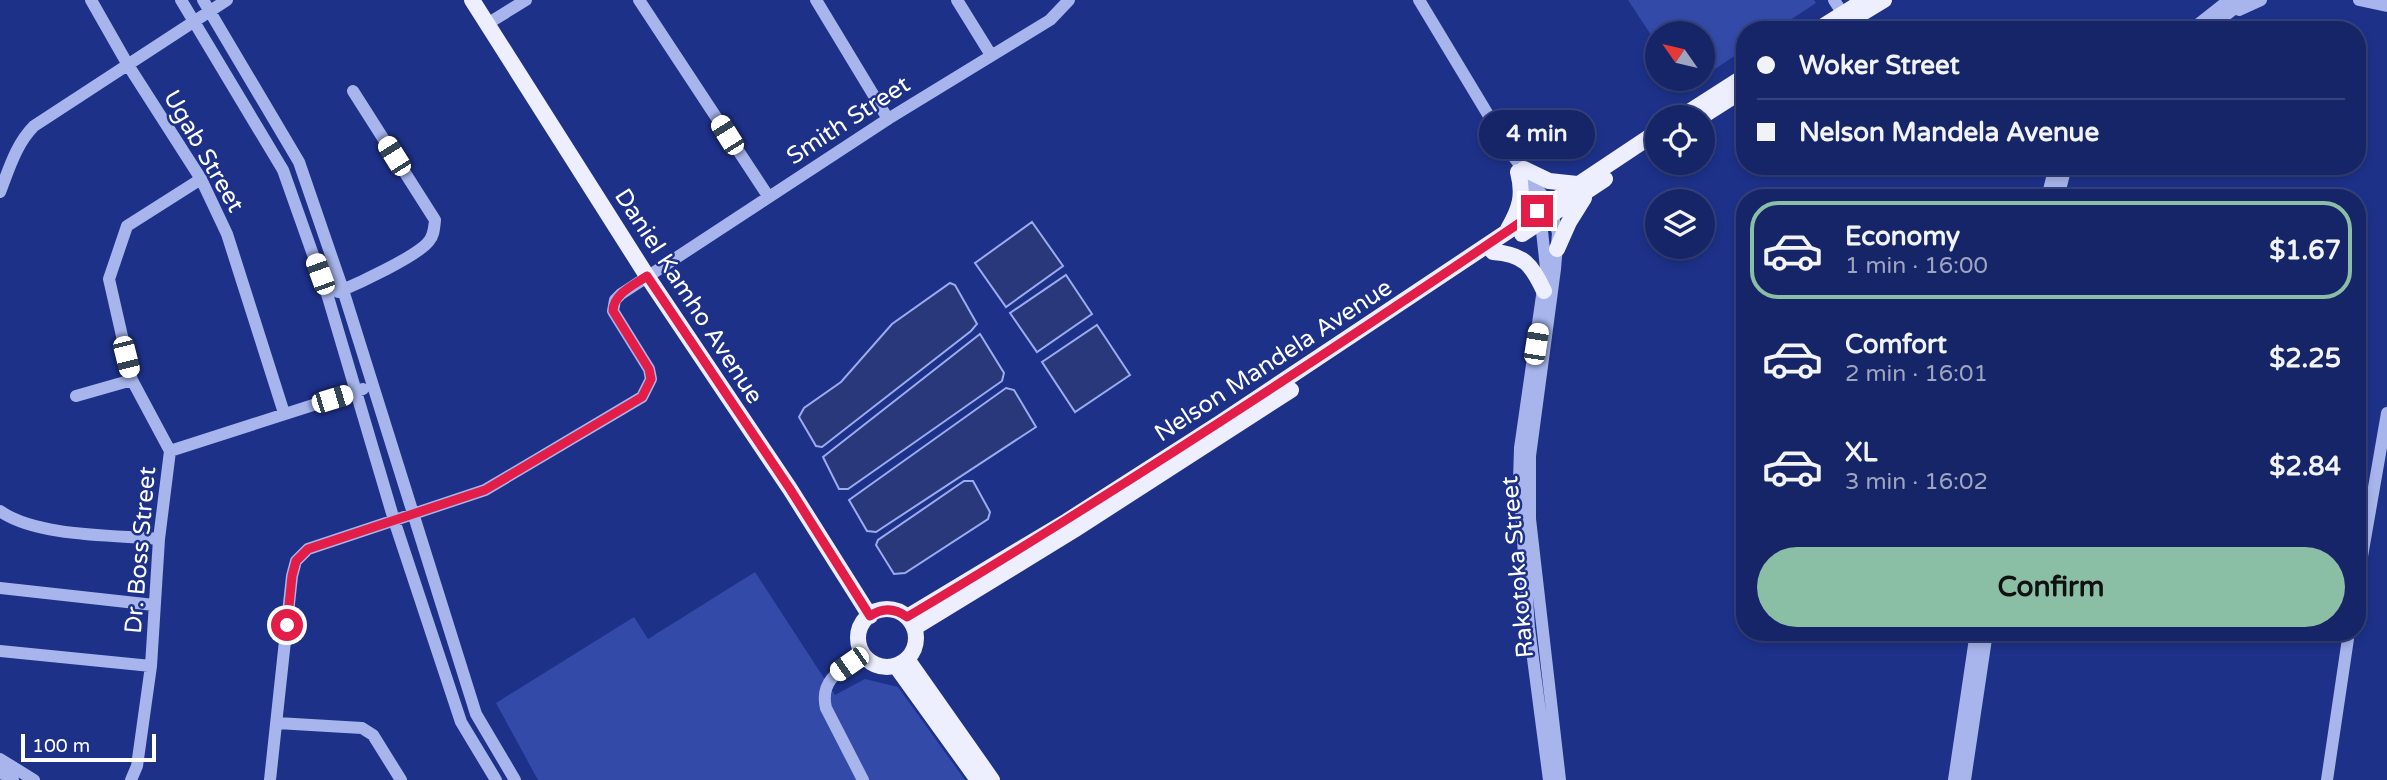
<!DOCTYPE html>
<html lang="en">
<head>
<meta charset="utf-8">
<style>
	body { margin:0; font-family:"Varela Round",sans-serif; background:#1f2d6d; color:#f1f3f6; height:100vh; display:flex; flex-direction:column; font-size:26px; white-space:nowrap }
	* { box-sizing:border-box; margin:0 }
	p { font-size:23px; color:#9ea5c0 }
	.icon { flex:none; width:38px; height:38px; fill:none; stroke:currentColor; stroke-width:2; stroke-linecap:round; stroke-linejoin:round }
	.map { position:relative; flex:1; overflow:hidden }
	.side { position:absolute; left:1736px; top:189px; width:630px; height:452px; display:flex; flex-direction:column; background:#162567; border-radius:28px; box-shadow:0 4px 10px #0003,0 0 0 2px #35427b }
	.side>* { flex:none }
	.banner { position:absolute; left:1736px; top:21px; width:630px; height:154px; border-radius:28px; box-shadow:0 4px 10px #0003,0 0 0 2px #35427b; display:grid; align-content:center; height:154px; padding:0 21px; background:#162567 }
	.needle { width:46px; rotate:304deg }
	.buttons { position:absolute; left:1645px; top:21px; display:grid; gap:14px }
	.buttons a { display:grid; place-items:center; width:70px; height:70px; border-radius:50%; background:#162567; box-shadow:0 4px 10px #0003,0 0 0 2px #35427b; font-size:35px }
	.scale { position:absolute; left:21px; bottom:18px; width:135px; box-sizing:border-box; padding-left:7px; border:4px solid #fff; border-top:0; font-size:19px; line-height:24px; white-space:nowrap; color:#fff; -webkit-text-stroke:5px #1d3189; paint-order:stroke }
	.end { position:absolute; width:32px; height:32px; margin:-16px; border:9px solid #e11d48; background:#fff; box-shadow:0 0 0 4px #fff }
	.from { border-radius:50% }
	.bubble { position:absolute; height:49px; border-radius:24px; background:#162567; box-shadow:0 4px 10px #0003,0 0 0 2px #35427b; font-size:23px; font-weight:700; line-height:49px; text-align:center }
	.car { position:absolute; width:21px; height:42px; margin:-21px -10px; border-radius:9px; box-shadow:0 0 5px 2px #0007; background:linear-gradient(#fff 24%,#345 0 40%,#fff 0 76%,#345 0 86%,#fff 0) }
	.banner b { display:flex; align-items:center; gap:24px; height:66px; font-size:26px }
	.banner b+b { border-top:2px solid #35427b }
	.banner i { width:18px; height:18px; background:#f1f3f6 }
	ul { padding:12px 0 0; list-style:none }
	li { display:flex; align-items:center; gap:21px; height:98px; margin:0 14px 10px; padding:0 7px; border:4px solid transparent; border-radius:28px }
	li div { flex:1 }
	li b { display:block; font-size:26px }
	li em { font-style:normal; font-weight:700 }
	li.selected { border-color:#8abfa5 }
	li>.icon { width:63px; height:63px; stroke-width:1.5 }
	.primary-button { display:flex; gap:14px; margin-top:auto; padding:14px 21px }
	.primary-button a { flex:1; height:80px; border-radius:42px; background:#8abfa5; color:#111; font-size:28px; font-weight:700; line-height:80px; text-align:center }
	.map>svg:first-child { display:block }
	.green { fill:#334aa9 }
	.water { fill:#29387b; stroke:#9bacee; stroke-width:2 }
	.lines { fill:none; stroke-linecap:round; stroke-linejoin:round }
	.minor { stroke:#a7b5ec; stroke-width:12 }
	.major { stroke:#edefff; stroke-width:16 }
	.route { stroke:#e11d48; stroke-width:9 }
	.labels { text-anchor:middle; stroke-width:5; stroke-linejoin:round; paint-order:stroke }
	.street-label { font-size:24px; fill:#fff; stroke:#1d3189 }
</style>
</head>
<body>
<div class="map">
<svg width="2387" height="780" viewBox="0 0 2387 780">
	<rect width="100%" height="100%" fill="#1d3189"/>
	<path class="green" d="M 1628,0 L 1814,0 L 1816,3 L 1775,30 L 1745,30 L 1745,49 L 1703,77 L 1703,33 L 1657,33 L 1657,44 Z
		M 755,572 L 835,695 L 865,679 L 898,687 L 965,780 L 538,780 L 496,703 L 634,617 L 648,639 Z"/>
	<path class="water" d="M 1032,222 L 1063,266 L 1006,307 L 975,263 Z
		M 1066,275 L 1092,314 L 1037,352 L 1010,313 Z
		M 950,283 L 955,285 L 977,324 L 971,331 L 822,447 L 816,446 L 799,417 L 804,408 L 841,382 L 892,324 Z
		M 1097,325 L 1130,375 L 1075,412 L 1042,362 Z
		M 980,334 L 1004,373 L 1002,381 L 848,489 L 839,489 L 823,457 Z
		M 1006,388 L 1014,390 L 1036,427 L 876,532 L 867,531 L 849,500 Z
		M 964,481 L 973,481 L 990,512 L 988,519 L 905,573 L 894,574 L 876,545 L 878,540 Z"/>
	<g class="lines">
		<path class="minor" d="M 91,0 L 128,65 L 201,179 L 227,234 L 284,413
			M 181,0 L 283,170 L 328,297 L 394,520 L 461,722 L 496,780
			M 203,0 L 299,162 L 343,290 L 476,714 L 515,780
			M 639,0 L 768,196
			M 816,0 L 888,119
			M 957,0 L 991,55
			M 1419,0 L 1513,156 L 1549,204 L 1558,233 L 1555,269 L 1530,456 L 1530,519 L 1560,780
			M 1834,0 L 1848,22
			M 2359,0 L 2387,6
			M 2239,10 L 2261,0
			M 487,24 L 526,0
			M 2191,30 L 2229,0
			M 2207,30 L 2245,0
			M 1522,180 L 1541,222 L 1546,268 L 1520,448 L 1519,481 L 1529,628 L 1549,780
			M 0,192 C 9,169 16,144 34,126 L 227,0
			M 2047,198 L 2055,166
			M 2058,198 L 2066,166
			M 338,292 C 357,284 418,256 429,241 C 434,235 434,229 435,220 L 353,91
			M 76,396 L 132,380
			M 170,451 L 132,380 L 109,279 L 127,226 L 201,179
			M 170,451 L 363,389
			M 0,511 C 37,537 114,535 159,539
			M 2357,585 L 2387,413
			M 0,588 L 154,605
			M 0,651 L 151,666
			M 277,723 L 362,728 L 373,735 L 401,780
			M 0,759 L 34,780
			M 0,772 L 13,780
			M 131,780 L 137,766 L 151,666 L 159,539 L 170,451
			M 270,780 L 292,576 L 296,561 L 308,549 L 485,490 L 642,397 L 651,379 L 649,369 L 613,311 L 615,300 L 621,294 L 888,119 L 1050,20 L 1069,0
			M 863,780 L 826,708 C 819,679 842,669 863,655
			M 1954,780 L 1976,632
			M 1965,780 L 1987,632
			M 2327,780 L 2349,632"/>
		<path class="major" d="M 472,0 L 647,276 L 790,489 L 870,616
			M 1856,17 L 1884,0
			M 1817,30 L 1865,0
			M 1681,117 L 1745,76
			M 1701,117 L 1745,89
			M 1524,169 L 1549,181 L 1577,184
			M 1508,229 C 1520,209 1524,195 1518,172
			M 1522,234 L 1605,179
			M 1557,249 L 1569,222 L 1584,198
			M 1493,252 C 1524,254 1532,265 1544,291
			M858 638a29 29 0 1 1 58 0a29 29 0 1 1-58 0Z
			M 907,617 L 1067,521 L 1220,423 L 1657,132
			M 914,628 L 1074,530 L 1291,390
			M 907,659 L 992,780
			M 896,666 L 978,780"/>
	</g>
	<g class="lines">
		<path class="route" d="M 287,625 L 292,576 L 296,561 L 308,549 L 485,490 L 642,397 L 651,379 L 649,369 L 613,311 C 613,294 634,285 647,276 L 790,489 L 870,616 C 883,607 895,608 907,617 C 1122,489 1330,352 1537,211"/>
	</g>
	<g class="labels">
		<g class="street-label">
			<text transform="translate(848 120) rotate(-33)" y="8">Smith Street</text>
			<text transform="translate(204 151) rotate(60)" y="8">Ugab Street</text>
			<text transform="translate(689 296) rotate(57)" y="8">Daniel Kamho Avenue</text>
			<text transform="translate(1273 360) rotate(-33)" y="8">Nelson Mandela Avenue</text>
			<text transform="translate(140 550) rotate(-85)" y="8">Dr. Boss Street</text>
			<text transform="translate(1517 567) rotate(-95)" y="8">Rakotoka Street</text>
		</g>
	</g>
</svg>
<div class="buttons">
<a><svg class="needle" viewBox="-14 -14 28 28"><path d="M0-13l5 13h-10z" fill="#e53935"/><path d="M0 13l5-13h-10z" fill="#9ea5c0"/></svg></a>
<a><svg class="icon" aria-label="locate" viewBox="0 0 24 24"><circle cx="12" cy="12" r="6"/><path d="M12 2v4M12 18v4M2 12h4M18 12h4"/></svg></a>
<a><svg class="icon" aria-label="layers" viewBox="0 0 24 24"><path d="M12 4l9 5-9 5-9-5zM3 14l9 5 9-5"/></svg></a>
</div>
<div class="scale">100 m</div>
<i class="end from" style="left:287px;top:625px"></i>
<i class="end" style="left:1537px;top:211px"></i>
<div class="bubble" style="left:1479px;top:110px;width:116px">4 min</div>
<i class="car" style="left:727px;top:135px;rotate:328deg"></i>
<i class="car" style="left:394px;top:156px;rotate:328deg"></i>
<i class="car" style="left:320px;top:274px;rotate:340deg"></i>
<i class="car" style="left:1536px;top:344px;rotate:9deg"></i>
<i class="car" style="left:126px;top:357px;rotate:166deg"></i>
<i class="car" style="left:332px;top:399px;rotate:73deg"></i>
<i class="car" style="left:849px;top:664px;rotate:235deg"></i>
<div class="banner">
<b><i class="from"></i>Woker Street</b>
<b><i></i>Nelson Mandela Avenue</b>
</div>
<section class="side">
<ul>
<li class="selected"><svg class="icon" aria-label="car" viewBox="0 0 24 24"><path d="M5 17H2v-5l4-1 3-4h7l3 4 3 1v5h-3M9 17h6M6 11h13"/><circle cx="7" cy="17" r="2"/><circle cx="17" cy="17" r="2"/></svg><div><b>Economy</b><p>1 min · 16:00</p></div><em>$1.67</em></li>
<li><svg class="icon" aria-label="car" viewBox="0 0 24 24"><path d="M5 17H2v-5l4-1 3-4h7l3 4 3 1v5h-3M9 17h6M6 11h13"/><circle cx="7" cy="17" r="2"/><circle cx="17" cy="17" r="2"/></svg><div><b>Comfort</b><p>2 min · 16:01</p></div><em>$2.25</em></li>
<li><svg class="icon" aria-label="car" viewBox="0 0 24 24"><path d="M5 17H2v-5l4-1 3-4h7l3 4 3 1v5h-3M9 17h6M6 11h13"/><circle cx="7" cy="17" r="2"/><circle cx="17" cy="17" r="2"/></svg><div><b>XL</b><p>3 min · 16:02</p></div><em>$2.84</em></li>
</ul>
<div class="primary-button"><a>Confirm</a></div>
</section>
</div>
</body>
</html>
